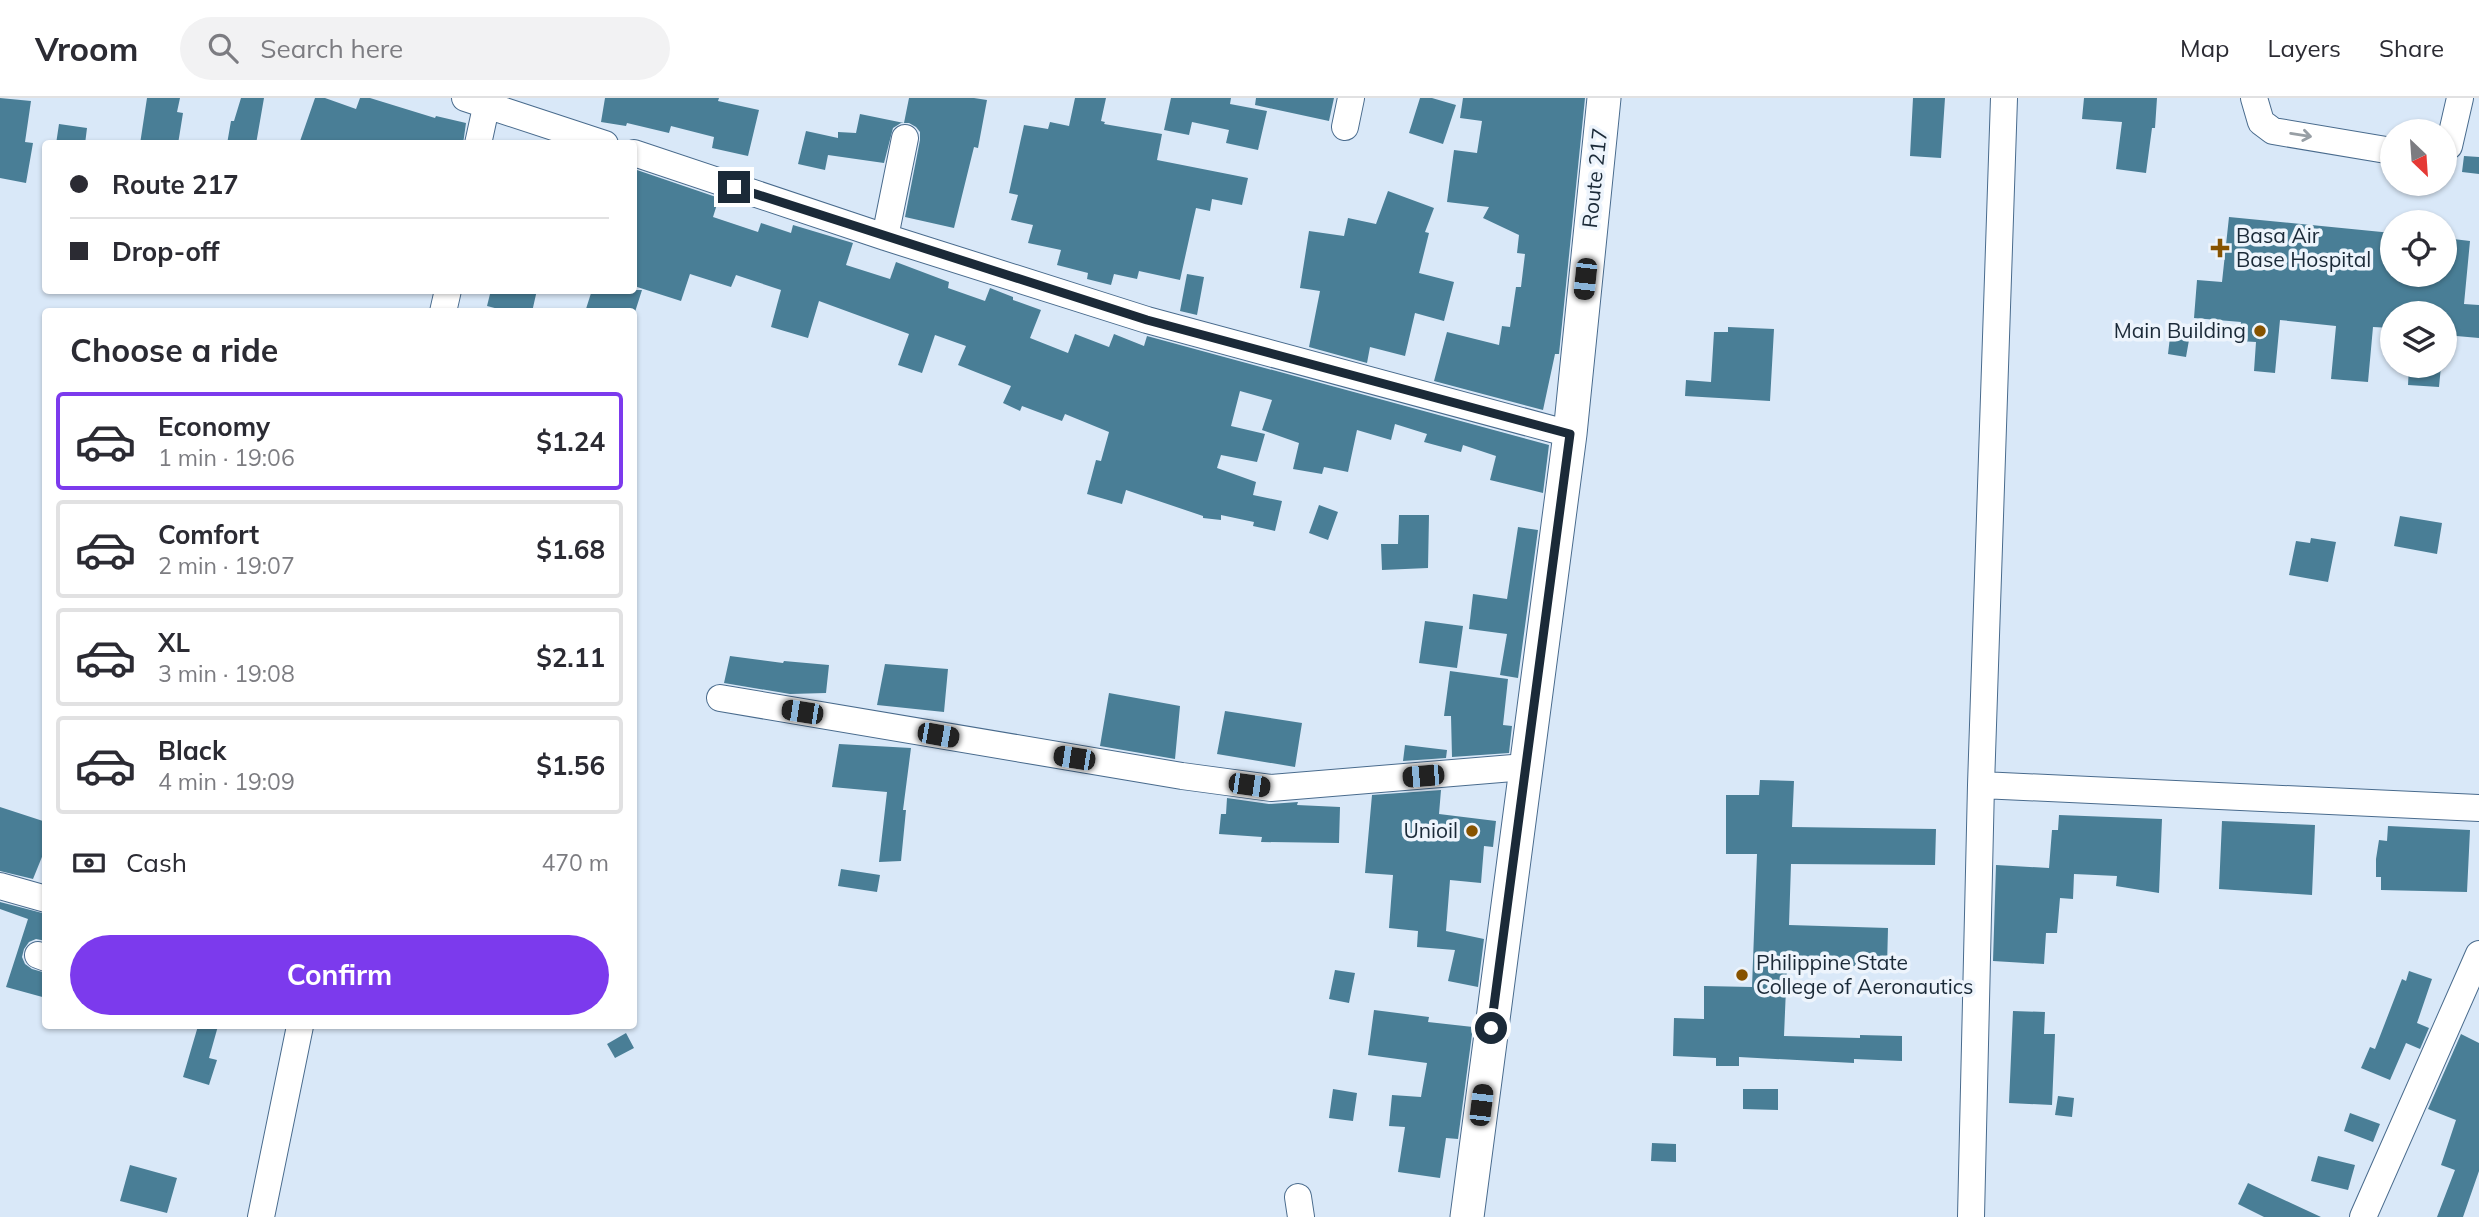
<!DOCTYPE html>
<html lang="en">
<head>
<meta charset="utf-8">
<style>
	body { margin:0; font-family:Mulish,sans-serif; background:#f2f2f3; color:#2b2b33; height:100vh; display:flex; flex-direction:column; font-size:26px; white-space:nowrap }
	* { box-sizing:border-box; margin:0 }
	p { font-size:23px; color:#7c7c81 }
	.icon { flex:none; width:38px; height:38px; fill:none; stroke:currentColor; stroke-width:2; stroke-linecap:round; stroke-linejoin:round }
	.map { position:relative; flex:1; overflow:hidden }
	.panel { position:absolute; left:42px; top:210px; width:595px; height:721px; display:flex; flex-direction:column; background:#fff; border-radius:7px; box-shadow:0 2px 5px #0004 }
	.panel>* { flex:none }
	.guide { position:absolute; left:42px; top:42px; width:595px; height:154px; border-radius:7px; box-shadow:0 2px 5px #0004; display:grid; align-content:center; height:154px; padding:0 28px; background:#fff }
	.needle { width:46px; rotate:155deg }
	.fabs { position:absolute; left:2380px; top:21px; display:grid; gap:14px }
	.fabs a { display:grid; place-items:center; width:77px; height:77px; border-radius:50%; background:#fff; box-shadow:0 2px 5px #0004; font-size:35px }
	.end { position:absolute; width:32px; height:32px; margin:-16px; border:9px solid #1b2a38; background:#fff; box-shadow:0 0 0 4px #fff }
	.from { border-radius:50% }
	.car { position:absolute; width:21px; height:42px; margin:-21px -10px; border-radius:9px; box-shadow:0 0 5px 2px #0007; background:linear-gradient(#222 24%,#8ab4d8 0 40%,#222 0 76%,#8ab4d8 0 86%,#222 0) }
	.guide b { display:flex; align-items:center; gap:24px; height:66px; font-size:26px }
	.guide b+b { border-top:2px solid #e1e1e2 }
	.guide i { width:18px; height:18px; background:#2b2b33 }
	ul { padding:0; list-style:none }
	li { display:flex; align-items:center; gap:21px; height:98px; margin:0 14px 10px; padding:0 14px; border:4px solid #e1e1e2; border-radius:7px }
	li div { flex:1 }
	li b { display:block; font-size:26px }
	li em { font-style:normal; font-weight:700 }
	li.current { border-color:#7c3aed }
	li>.icon { width:63px; height:63px; stroke-width:1.5 }
	h2 { padding:0 28px; font-size:32px; line-height:84px }
	.pay { display:flex; align-items:center; gap:18px; height:77px; padding:0 28px; font-size:26px }
	.pay p { margin-inline-start:auto }
	.button { display:flex; gap:14px; margin-top:auto; padding:14px 28px }
	.button a { flex:1; height:80px; border-radius:42px; background:#7c3aed; color:#fff; font-size:28px; font-weight:700; line-height:80px; text-align:center }
	header { display:flex; align-items:center; gap:42px; box-sizing:border-box; height:98px; padding:0 35px; background:#fff; border-bottom:2px solid #e1e1e2 }
	header strong { font-size:33px }
	nav { display:flex; gap:38px; margin-inline-start:auto; font-size:24px }
	.search { width:490px; height:63px; background:#f2f2f3; display:flex; align-items:center; gap:18px; box-sizing:border-box; padding:0 24px; border-radius:38px; color:#7c7c81; font-size:26px }
	.map>svg:first-child { display:block }
	.building { fill:#497e96 }
	.lines { fill:none; stroke-linecap:round; stroke-linejoin:round }
	.minor-casing { stroke:#496b8d; stroke-width:28 }
	.major-casing { stroke:#496b8d; stroke-width:35 }
	.minor { stroke:#fff; stroke-width:26 }
	.major { stroke:#fff; stroke-width:33 }
	.oneway { stroke:#989fa5 }
	.route { stroke:#1b2a38; stroke-width:9 }
	.poi-dot { fill:#875300; stroke:#edf4fc; stroke-width:2.5 }
	.labels { text-anchor:middle; stroke-width:7; stroke-linejoin:round; paint-order:stroke }
	.street-label { font-size:21px; fill:#1b2a38; stroke:#edf4fc }
	.poi-label { font-size:21px; fill:#1b2a38; stroke:#edf4fc; text-anchor:start }
</style>
</head>
<body>
<header>
<strong>Vroom</strong>
<div class="search"><svg class="icon" aria-label="search" viewBox="0 0 24 24"><circle cx="10" cy="10" r="6"/><path d="M15 15l6 6"/></svg>Search here</div>
<nav><a>Map</a><a>Layers</a><a>Share</a></nav>
</header>
<div class="map">
<svg width="2479" height="1119" viewBox="0 0 2479 1119">
	<rect width="100%" height="100%" fill="#d9e8f8"/>
	<path class="building" d="M 0,0 L 31,3 L 25,44 L 33,45 L 26,85 L 0,80 Z
		M 147,0 L 180,0 L 177,14 L 183,15 L 178,46 L 140,46 Z
		M 241,0 L 264,0 L 256,46 L 227,46 L 231,23 L 234,23 Z
		M 315,0 L 325,0 L 356,11 L 360,0 L 370,0 L 435,20 L 436,18 L 466,25 L 463,46 L 299,46 Z
		M 605,0 L 719,0 L 718,3 L 759,12 L 748,58 L 712,50 L 714,39 L 671,28 L 669,35 L 627,25 L 626,28 L 601,24 Z
		M 909,0 L 974,0 L 987,2 L 978,50 L 974,49 L 954,130 L 905,119 L 920,42 L 920,34 L 916,29 L 909,25 L 901,25 L 893,30 L 884,65 L 828,57 L 825,72 L 798,66 L 806,33 L 838,40 L 838,34 L 856,35 L 860,16 L 904,25 Z
		M 1075,0 L 1106,0 L 1101,23 L 1105,24 L 1104,26 L 1162,36 L 1157,62 L 1248,80 L 1242,107 L 1212,101 L 1210,113 L 1196,110 L 1180,182 L 1139,173 L 1137,181 L 1114,176 L 1111,187 L 1087,181 L 1088,175 L 1057,167 L 1061,152 L 1028,145 L 1033,127 L 1011,122 L 1018,97 L 1009,95 L 1024,27 L 1048,31 L 1050,24 L 1069,28 Z
		M 1171,0 L 1231,0 L 1230,6 L 1267,13 L 1258,52 L 1226,45 L 1229,32 L 1192,24 L 1189,37 L 1164,32 Z
		M 1256,0 L 1334,0 L 1329,23 L 1255,7 Z
		M 1420,0 L 1432,0 L 1456,7 L 1443,46 L 1409,35 Z
		M 1463,0 L 1585,0 L 1559,256 L 1555,256 L 1543,312 L 1434,283 L 1447,234 L 1499,247 L 1502,228 L 1510,229 L 1516,189 L 1521,189 L 1525,156 L 1517,155 L 1519,137 L 1483,120 L 1489,109 L 1447,104 L 1454,52 L 1477,55 L 1482,23 L 1460,20 Z
		M 1913,0 L 1945,0 L 1941,60 L 1910,58 Z
		M 2084,0 L 2157,0 L 2155,30 L 2152,30 L 2146,75 L 2116,71 L 2122,24 L 2082,21 Z
		M 59,26 L 87,30 L 85,46 L 56,46 Z
		M 2464,58 L 2479,59 L 2479,76 L 2462,74 Z
		M 634,71 L 719,100 L 713,119 L 758,134 L 761,125 L 791,135 L 793,127 L 853,145 L 846,167 L 890,181 L 896,164 L 949,184 L 948,190 L 985,203 L 990,190 L 1013,199 L 1013,202 L 1041,212 L 1030,240 L 1068,255 L 1075,236 L 1109,249 L 1114,236 L 1144,248 L 1147,238 L 1549,347 L 1543,395 L 1490,382 L 1496,358 L 1463,347 L 1461,354 L 1424,344 L 1427,336 L 1395,326 L 1391,342 L 1357,332 L 1348,374 L 1324,369 L 1322,376 L 1293,371 L 1299,345 L 1262,332 L 1272,302 L 1240,293 L 1231,328 L 1265,336 L 1257,364 L 1221,357 L 1217,370 L 1256,384 L 1253,397 L 1282,403 L 1275,433 L 1253,428 L 1254,424 L 1221,417 L 1221,422 L 1203,420 L 1203,418 L 1126,392 L 1122,406 L 1087,396 L 1096,362 L 1101,363 L 1109,334 L 1065,316 L 1062,323 L 1022,308 L 1020,313 L 1003,305 L 1011,288 L 958,267 L 966,248 L 935,237 L 922,275 L 898,267 L 909,236 L 819,203 L 808,240 L 771,229 L 781,192 L 736,177 L 731,189 L 690,176 L 681,203 L 634,188 Z
		M 1388,93 L 1434,110 L 1425,134 L 1429,135 L 1419,175 L 1454,184 L 1444,223 L 1415,215 L 1405,258 L 1370,249 L 1367,265 L 1309,249 L 1320,193 L 1300,190 L 1309,133 L 1344,138 L 1348,120 L 1376,126 Z
		M 2229,119 L 2392,135 L 2392,177 L 2445,177 L 2445,140 L 2470,143 L 2464,206 L 2479,207 L 2479,240 L 2445,237 L 2445,215 L 2392,215 L 2392,230 L 2373,229 L 2368,284 L 2331,281 L 2336,228 L 2280,222 L 2275,275 L 2254,273 L 2256,244 L 2239,243 L 2241,224 L 2194,220 L 2197,182 L 2222,184 Z
		M 1187,176 L 1204,179 L 1197,217 L 1180,213 Z
		M 491,192 L 537,192 L 532,214 L 510,214 L 487,208 Z
		M 592,192 L 642,192 L 635,214 L 585,214 Z
		M 1728,229 L 1774,231 L 1770,303 L 1685,298 L 1686,282 L 1711,284 L 1714,234 L 1728,234 Z
		M 2170,239 L 2189,242 L 2186,259 L 2168,256 Z
		M 2409,268 L 2441,268 L 2439,289 L 2408,287 Z
		M 1319,407 L 1338,414 L 1328,442 L 1309,435 Z
		M 1399,417 L 1429,417 L 1428,470 L 1382,472 L 1381,446 L 1398,446 Z
		M 2400,418 L 2442,425 L 2437,456 L 2394,448 Z
		M 1518,429 L 1538,432 L 1518,580 L 1500,577 L 1507,536 L 1469,531 L 1473,496 L 1507,501 Z
		M 2311,440 L 2336,444 L 2328,484 L 2289,477 L 2296,443 L 2310,445 Z
		M 1425,523 L 1463,528 L 1457,570 L 1419,565 Z
		M 730,558 L 783,565 L 784,563 L 829,567 L 826,595 L 790,596 L 724,585 Z
		M 885,566 L 948,571 L 944,614 L 877,607 Z
		M 1450,573 L 1508,581 L 1503,627 L 1512,628 L 1509,655 L 1452,659 L 1451,618 L 1444,618 Z
		M 1109,595 L 1180,608 L 1175,661 L 1100,648 Z
		M 1225,613 L 1302,625 L 1295,669 L 1217,656 Z
		M 839,646 L 911,650 L 903,712 L 906,712 L 901,763 L 879,764 L 887,694 L 832,689 Z
		M 1405,647 L 1447,652 L 1446,660 L 1403,663 Z
		M 1760,682 L 1794,683 L 1792,729 L 1936,731 L 1935,767 L 1791,766 L 1789,827 L 1888,830 L 1887,869 L 1787,866 L 1784,938 L 1860,940 L 1860,937 L 1902,938 L 1902,963 L 1854,961 L 1854,965 L 1739,959 L 1739,968 L 1716,968 L 1716,960 L 1673,958 L 1674,920 L 1704,921 L 1704,888 L 1752,889 L 1757,756 L 1726,756 L 1726,697 L 1759,697 Z
		M 1441,692 L 1439,716 L 1496,723 L 1493,749 L 1484,748 L 1481,785 L 1450,782 L 1446,833 L 1484,841 L 1478,889 L 1448,883 L 1455,852 L 1417,849 L 1418,833 L 1389,830 L 1393,777 L 1365,775 L 1372,697 Z
		M 1227,700 L 1269,706 L 1298,704 L 1297,707 L 1340,709 L 1339,745 L 1261,744 L 1262,739 L 1219,736 L 1221,716 L 1226,716 Z
		M 0,709 L 46,724 L 46,749 L 33,781 L 0,773 Z
		M 2059,717 L 2162,721 L 2159,795 L 2116,788 L 2117,778 L 2074,776 L 2073,801 L 2060,800 L 2057,835 L 2046,835 L 2044,866 L 1993,863 L 1996,767 L 2049,770 L 2052,732 L 2058,732 Z
		M 2222,723 L 2315,727 L 2312,797 L 2219,791 Z
		M 2388,728 L 2470,732 L 2467,794 L 2381,792 L 2381,779 L 2376,779 L 2376,761 L 2379,742 L 2387,743 Z
		M 841,771 L 880,777 L 877,794 L 838,788 Z
		M 0,804 L 46,816 L 46,843 L 36,841 L 29,844 L 24,851 L 22,859 L 25,866 L 32,871 L 46,875 L 46,900 L 6,889 L 28,821 L 0,811 Z
		M 1335,872 L 1355,875 L 1349,905 L 1329,901 Z
		M 2409,873 L 2432,881 L 2417,925 L 2429,930 L 2420,951 L 2406,945 L 2390,982 L 2361,970 L 2370,949 L 2375,951 L 2402,881 L 2406,883 Z
		M 1374,912 L 1429,919 L 1428,924 L 1473,929 L 1458,1041 L 1446,1040 L 1440,1080 L 1398,1074 L 1405,1029 L 1389,1028 L 1392,997 L 1421,999 L 1427,965 L 1368,957 Z
		M 2013,913 L 2045,914 L 2044,936 L 2055,936 L 2052,1007 L 2009,1005 Z
		M 198,928 L 218,928 L 209,960 L 217,962 L 209,987 L 183,979 Z
		M 626,935 L 634,950 L 615,960 L 607,946 Z
		M 2461,936 L 2479,945 L 2479,1073 L 2463,1119 L 2437,1119 L 2455,1072 L 2441,1067 L 2456,1022 L 2428,1011 Z
		M 1333,991 L 1357,995 L 1353,1023 L 1329,1020 Z
		M 1743,991 L 1778,991 L 1778,1012 L 1743,1011 Z
		M 2058,998 L 2074,1000 L 2072,1019 L 2055,1017 Z
		M 2350,1015 L 2380,1026 L 2373,1044 L 2344,1033 Z
		M 1652,1045 L 1676,1046 L 1676,1064 L 1651,1063 Z
		M 2318,1058 L 2355,1067 L 2348,1092 L 2311,1083 Z
		M 130,1067 L 177,1080 L 167,1115 L 120,1103 Z
		M 2248,1085 L 2267,1094 L 2321,1119 L 2264,1119 L 2238,1106 Z"/>
	<g class="lines">
		<g class="minor-casing">
			<path id="minor" d="M 465,0 L 605,46
				M 2254,0 L 2261,24 L 2273,33 L 2392,53
				M 1345,29 L 1351,0
				M 478,46 L 488,0
				M 2445,51 L 2449,48 L 2460,0
				M 634,55 L 885,139 L 1147,222 L 1570,336
				M 885,139 L 905,40
				M 443,214 L 448,192
				M 720,600 L 1182,678 L 1271,690 L 1525,669
				M 1981,687 L 2479,710
				M 0,788 L 46,801
				M 38,857 L 46,860
				M 1298,1099 L 1301,1119
				M 261,1119 L 300,928
				M 1971,1119 L 1981,687 L 2004,0
				M 2363,1119 L 2479,856"/>
		</g>
		<g class="major-casing">
			<path id="major" d="M 1467,1119 L 1570,336 L 1604,0"/>
		</g>
		<use href="#minor" class="minor"/>
		<use href="#major" class="major"/>
	</g>
	<defs><path id="oneway-shaft" d="M-6 0H5M1.5-3L5.5 0L1.5 3" fill="none" stroke-width="1.6" stroke-linecap="round" stroke-linejoin="round" transform="scale(1.75)"/></defs>
	<use class="oneway" href="#oneway-shaft" transform="translate(2301 37) rotate(9)"/>
	<g class="lines">
		<path class="route" d="M 734,89 L 1147,222 L 1570,336 L 1491,930"/>
	</g>
	<g class="poi-dot">
		<path d="M2216.5 139.5h7v7h7v7h-7v7h-7v-7h-7v-7h7z"/>
		<circle cx="2260" cy="233" r="7"/>
		<circle cx="1472" cy="733" r="7"/>
		<circle cx="1742" cy="877" r="7"/>
	</g>
	<g class="labels">
		<g class="street-label">
			<text transform="translate(1595 80) rotate(-84)" y="7">Route 217</text>
		</g>
		<g class="poi-label">
			<text x="2236" y="145">Basa Air<tspan x="2236" dy="24">Base Hospital</tspan></text>
			<text x="2246" y="240" text-anchor="end">Main Building</text>
			<text x="1458" y="740" text-anchor="end">Unioil</text>
			<text x="1756" y="872">Philippine State<tspan x="1756" dy="24">College of Aeronautics</tspan></text>
		</g>
	</g>
</svg>
<div class="fabs">
<a><svg class="needle" viewBox="-14 -14 28 28"><path d="M0-13l5 13h-10z" fill="#e53935"/><path d="M0 13l5-13h-10z" fill="#7c7c81"/></svg></a>
<a><svg class="icon" aria-label="locate" viewBox="0 0 24 24"><circle cx="12" cy="12" r="6"/><path d="M12 2v4M12 18v4M2 12h4M18 12h4"/></svg></a>
<a><svg class="icon" aria-label="layers" viewBox="0 0 24 24"><path d="M12 4l9 5-9 5-9-5zM3 14l9 5 9-5"/></svg></a>
</div>
<i class="end from" style="left:1491px;top:930px"></i>
<i class="end" style="left:734px;top:89px"></i>
<i class="car" style="left:1585px;top:181px;rotate:186deg"></i>
<i class="car" style="left:802px;top:614px;rotate:279deg"></i>
<i class="car" style="left:938px;top:637px;rotate:100deg"></i>
<i class="car" style="left:1074px;top:660px;rotate:279deg"></i>
<i class="car" style="left:1423px;top:678px;rotate:265deg"></i>
<i class="car" style="left:1249px;top:687px;rotate:98deg"></i>
<i class="car" style="left:1481px;top:1007px;rotate:7deg"></i>
<div class="guide">
<b><i class="from"></i>Route 217</b>
<b><i></i>Drop-off</b>
</div>
<section class="panel">
<h2>Choose a ride</h2>
<ul>
<li class="current"><svg class="icon" aria-label="car" viewBox="0 0 24 24"><path d="M5 17H2v-5l4-1 3-4h7l3 4 3 1v5h-3M9 17h6M6 11h13"/><circle cx="7" cy="17" r="2"/><circle cx="17" cy="17" r="2"/></svg><div><b>Economy</b><p>1 min · 19:06</p></div><em>$1.24</em></li>
<li><svg class="icon" aria-label="car" viewBox="0 0 24 24"><path d="M5 17H2v-5l4-1 3-4h7l3 4 3 1v5h-3M9 17h6M6 11h13"/><circle cx="7" cy="17" r="2"/><circle cx="17" cy="17" r="2"/></svg><div><b>Comfort</b><p>2 min · 19:07</p></div><em>$1.68</em></li>
<li><svg class="icon" aria-label="car" viewBox="0 0 24 24"><path d="M5 17H2v-5l4-1 3-4h7l3 4 3 1v5h-3M9 17h6M6 11h13"/><circle cx="7" cy="17" r="2"/><circle cx="17" cy="17" r="2"/></svg><div><b>XL</b><p>3 min · 19:08</p></div><em>$2.11</em></li>
<li><svg class="icon" aria-label="car" viewBox="0 0 24 24"><path d="M5 17H2v-5l4-1 3-4h7l3 4 3 1v5h-3M9 17h6M6 11h13"/><circle cx="7" cy="17" r="2"/><circle cx="17" cy="17" r="2"/></svg><div><b>Black</b><p>4 min · 19:09</p></div><em>$1.56</em></li>
</ul>
<div class="pay"><svg class="icon" aria-label="cash" viewBox="0 0 24 24"><path d="M3 7h18v10H3z"/><circle cx="12" cy="12" r="2"/></svg>Cash<p>470 m</p></div>
<div class="button"><a>Confirm</a></div>
</section>
</div>
</body>
</html>
